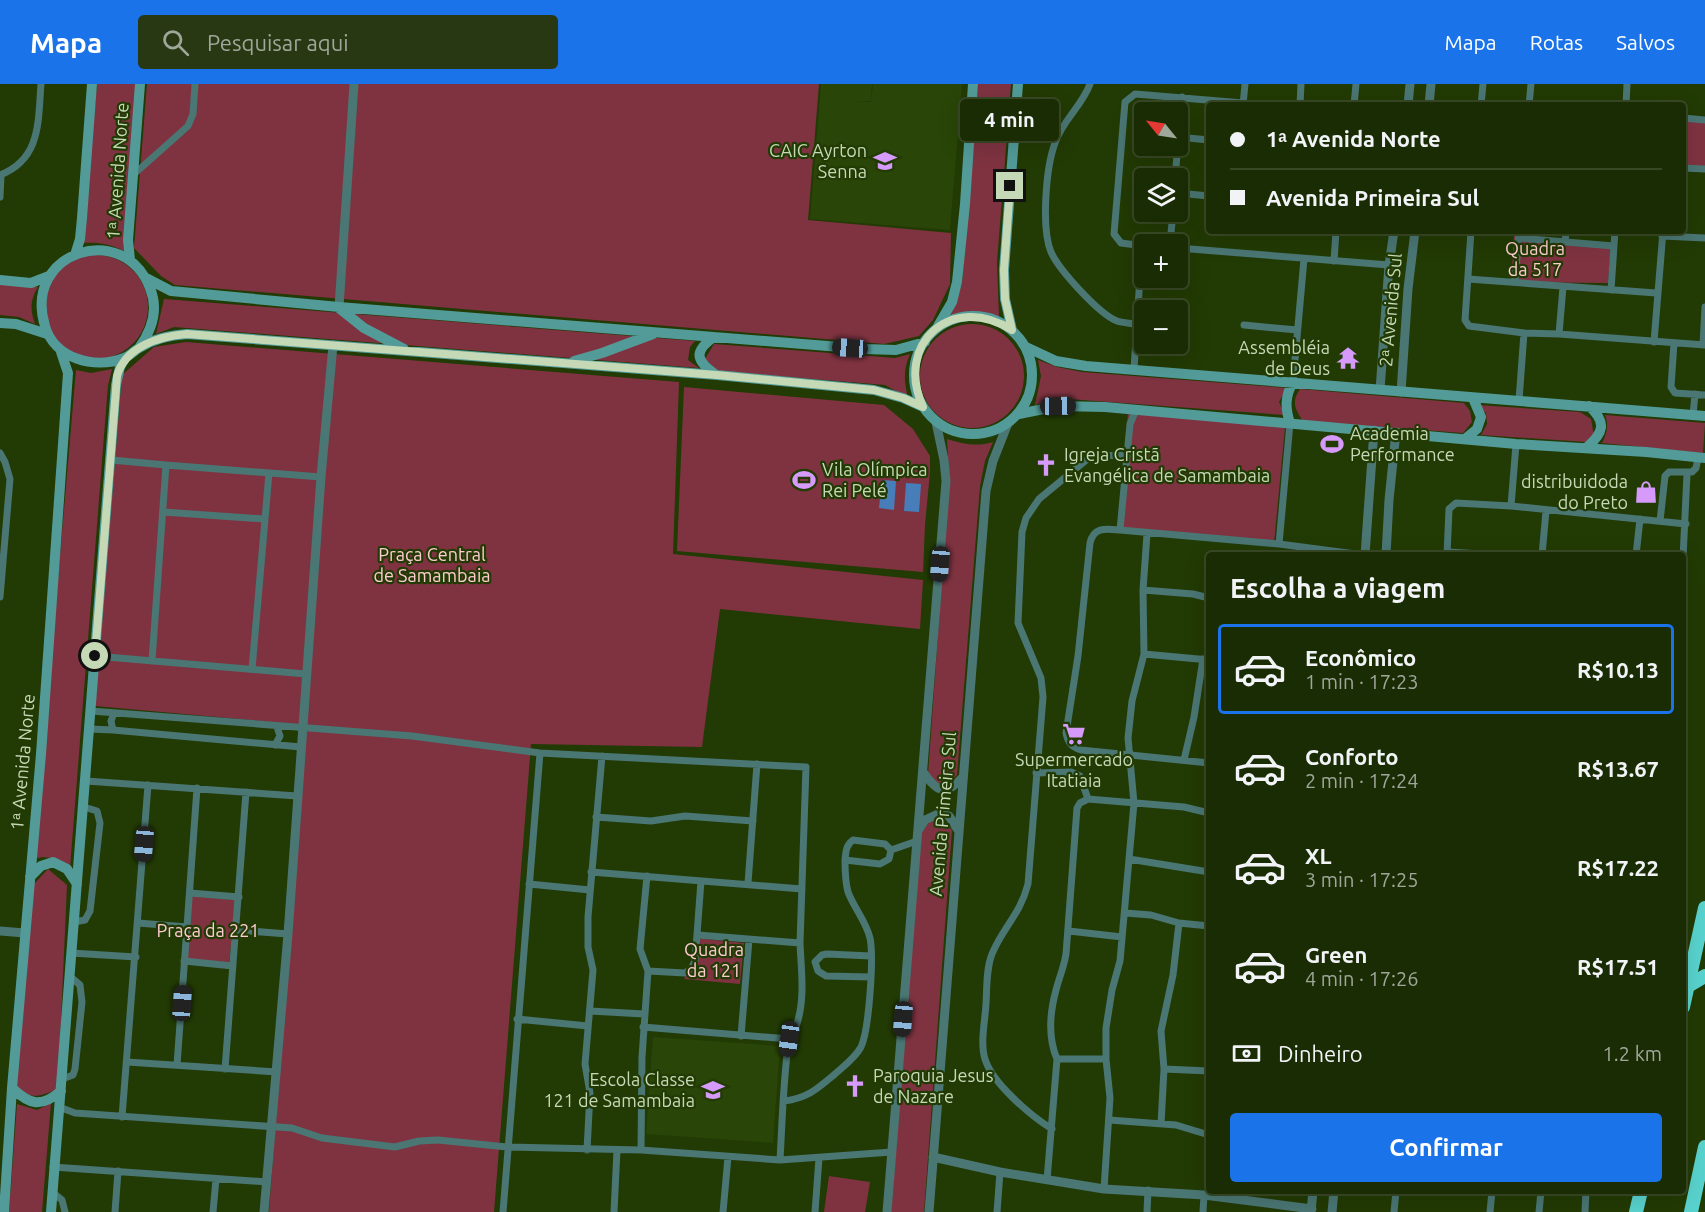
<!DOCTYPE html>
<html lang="pt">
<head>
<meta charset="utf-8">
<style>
	body { margin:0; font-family:Ubuntu,sans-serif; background:#273812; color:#f1f3f6; height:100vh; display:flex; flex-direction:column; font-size:22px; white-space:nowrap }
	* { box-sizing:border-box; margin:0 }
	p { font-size:20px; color:#9fa79a }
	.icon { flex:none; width:33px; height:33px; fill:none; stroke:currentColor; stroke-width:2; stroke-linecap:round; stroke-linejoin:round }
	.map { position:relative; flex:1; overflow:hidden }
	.side { position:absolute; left:1206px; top:468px; width:480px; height:642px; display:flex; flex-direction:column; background:#1a2c03; border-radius:6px; box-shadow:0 6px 24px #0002,0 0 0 2px #384825 }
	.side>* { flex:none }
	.banner { position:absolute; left:1206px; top:18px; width:480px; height:132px; border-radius:6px; box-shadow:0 6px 24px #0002,0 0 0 2px #384825; display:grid; align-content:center; height:132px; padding:0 24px; background:#1a2c03 }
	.needle { width:39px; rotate:300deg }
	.controls { position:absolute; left:1134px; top:18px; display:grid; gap:12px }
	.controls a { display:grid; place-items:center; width:54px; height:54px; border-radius:6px; background:#1a2c03; box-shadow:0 6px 24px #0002,0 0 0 2px #384825; font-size:30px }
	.end { position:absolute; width:27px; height:27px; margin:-14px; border:8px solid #c5d9b6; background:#111; box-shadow:0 0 0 3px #111 }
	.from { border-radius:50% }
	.bubble { position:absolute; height:42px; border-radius:6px; background:#1a2c03; box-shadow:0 6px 24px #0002,0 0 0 2px #384825; font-size:20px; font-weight:700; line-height:42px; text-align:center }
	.car { position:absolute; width:18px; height:36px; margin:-18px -9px; border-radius:8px; box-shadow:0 0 4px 2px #0007; background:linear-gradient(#222 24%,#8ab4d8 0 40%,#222 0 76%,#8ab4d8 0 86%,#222 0) }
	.banner b { display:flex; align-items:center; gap:21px; height:57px; font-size:22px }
	.banner b+b { border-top:2px solid #384825 }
	.banner i { width:15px; height:15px; background:#f1f3f6 }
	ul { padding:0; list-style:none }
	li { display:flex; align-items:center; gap:18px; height:90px; margin:0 12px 9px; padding:0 12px; border:3px solid transparent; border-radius:6px }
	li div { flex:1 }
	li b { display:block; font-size:22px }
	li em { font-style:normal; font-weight:700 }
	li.current { border-color:#1a73e8 }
	li>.icon { width:54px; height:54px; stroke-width:1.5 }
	h2 { padding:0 24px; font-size:27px; line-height:72px }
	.pay { display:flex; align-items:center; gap:15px; height:66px; padding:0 24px; font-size:22px }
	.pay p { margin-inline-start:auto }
	.action { display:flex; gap:12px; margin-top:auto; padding:12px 24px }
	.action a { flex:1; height:69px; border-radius:6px; background:#1a73e8; color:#fff; font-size:24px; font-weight:700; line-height:69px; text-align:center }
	header { display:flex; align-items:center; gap:36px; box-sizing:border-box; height:84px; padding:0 30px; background:#1a73e8; color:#fff }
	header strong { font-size:28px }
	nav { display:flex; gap:33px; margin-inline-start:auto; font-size:21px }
	.search { width:420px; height:54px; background:#273812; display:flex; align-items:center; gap:15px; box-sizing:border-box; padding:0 21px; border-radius:6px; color:#9fa79a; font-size:22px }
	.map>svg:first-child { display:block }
	.built { fill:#294507 }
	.green { fill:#7f3341 }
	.water { fill:#477eb9 }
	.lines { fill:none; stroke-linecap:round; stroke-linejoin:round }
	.minor { stroke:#4a7673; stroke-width:7 }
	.tertiary { stroke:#4a7673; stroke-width:9 }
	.secondary { stroke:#529b98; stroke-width:10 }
	.motorway { stroke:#59d3ce; stroke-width:14 }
	.route { stroke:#c5d9b6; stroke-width:8 }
	.labels { text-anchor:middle; stroke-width:4.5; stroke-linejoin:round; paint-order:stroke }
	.poi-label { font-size:18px; fill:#c5d9b6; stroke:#223a04; text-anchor:end }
	.street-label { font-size:18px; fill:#c5d9b6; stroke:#223a04 }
	.park-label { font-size:18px; fill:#fdccd1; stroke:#223a04 }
</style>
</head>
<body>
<header>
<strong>Mapa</strong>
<div class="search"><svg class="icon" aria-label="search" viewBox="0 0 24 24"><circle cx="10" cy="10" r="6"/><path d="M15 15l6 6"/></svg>Pesquisar aqui</div>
<nav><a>Mapa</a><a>Rotas</a><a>Salvos</a></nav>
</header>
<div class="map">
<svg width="1705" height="1128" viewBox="0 0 1705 1128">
	<rect width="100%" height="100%" fill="#223a04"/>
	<path class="built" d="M 821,0 L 872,0 L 871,17 L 856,17 L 871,18 L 873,0 L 962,0 L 950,146 L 810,135 Z
		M 653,953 L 780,962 L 773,1059 L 646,1050 Z"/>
	<path class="green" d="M 97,0 L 136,0 L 124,167 C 110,160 99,158 83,159 Z
		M 147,0 L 819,0 L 808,136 L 951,149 L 950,200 L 933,236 L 919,252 L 884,260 L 175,201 L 161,192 L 134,164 Z
		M 978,0 L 1011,0 L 997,178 L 999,233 L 973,227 L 950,232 L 962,200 Z
		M 1683,33 L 1705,34 L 1705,84 L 1683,83 Z
		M 1514,150 L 1611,161 L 1608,199 L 1511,198 Z
		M44 223a52 52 0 1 1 104 0a52 52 0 1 1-104 0Z
		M 0,200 L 38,203 C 30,216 30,226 35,240 L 19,233 L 0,231 Z
		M 164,215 L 695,257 L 690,263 L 688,276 L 699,284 L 174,243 L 156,250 Z
		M920 292a52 52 0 1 1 104 0a52 52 0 1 1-104 0Z
		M 186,258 L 679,298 L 673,470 L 923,496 L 920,545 L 720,525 L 702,663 L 531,660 L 494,1128 L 269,1128 L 305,641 L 95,622 L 122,291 L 154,263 Z
		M 714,260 L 895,274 L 910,270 C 903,286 904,297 908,314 L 885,301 L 718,287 L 705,275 Z
		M 1038,276 L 1057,283 L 1082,288 L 1287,304 L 1279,318 L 1285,331 L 1055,314 L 1035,321 L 1041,292 Z
		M 112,285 L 108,301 L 70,784 C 58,776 49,770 34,775 L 76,286 L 91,289 Z
		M 684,303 L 884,321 L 913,345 L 930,372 L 930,388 L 925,441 L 923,488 L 677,467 Z
		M 1300,305 L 1464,319 L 1470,327 L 1472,338 L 1463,349 L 1303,337 C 1295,325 1291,318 1300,305 Z
		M 1478,321 L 1580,328 L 1591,335 L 1594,352 L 1586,358 L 1481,351 L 1487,340 L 1486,329 Z
		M 1128,329 L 1285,343 L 1274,460 L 1117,446 Z
		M 1605,331 L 1705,339 L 1703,369 L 1602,359 C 1607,349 1609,341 1605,331 Z
		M 947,355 C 963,360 977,363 993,358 L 985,377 L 980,402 L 957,691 L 946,703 L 933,702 L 928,691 L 949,395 Z
		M 931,736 L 943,736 L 952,746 L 924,1128 L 891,1128 L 921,749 Z
		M 48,785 L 67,801 L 58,1005 C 36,1014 35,1014 13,1005 L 33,801 Z
		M 188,812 L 235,816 L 229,882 L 182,878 Z
		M 695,854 L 744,859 L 740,900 L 684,895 L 693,882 Z
		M 51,1019 L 42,1128 L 9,1128 L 17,1020 L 37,1026 Z
		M 829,1092 L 870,1098 L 865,1128 L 824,1128 Z"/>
	<path class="water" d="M 882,396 L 896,397 L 894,426 L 879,424 Z
		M 906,399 L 921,400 L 919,428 L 904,427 Z"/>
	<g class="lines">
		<path class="minor" d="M 1090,0 C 1082,22 1062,37 1055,59 C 1046,83 1041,144 1051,168 C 1059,186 1099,230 1117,237 C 1123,239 1130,239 1135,240
			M 1243,21 L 1245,0
			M 1300,21 L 1301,0
			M 1354,21 L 1356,0
			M 1481,21 L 1483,0
			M 1529,21 L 1531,0
			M 1626,21 L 1627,0
			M 1683,34 L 1705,36
			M 1178,53 L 1209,56
			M 1683,84 L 1705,85
			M 0,91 C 41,75 38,38 41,0
			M 133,91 L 188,42 L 193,30 L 195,0
			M 1175,94 L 1182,13
			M 1178,109 L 1209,112
			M 0,113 L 1,91
			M 1471,147 L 1465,236 L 1469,242 L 1524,249 L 1559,250 L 1705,261
			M 1662,152 L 1705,154
			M 1519,154 L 1614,162
			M 1565,158 L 1566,147
			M 1170,160 L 1173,128
			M 1144,162 L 1121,159 L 1114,150 L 1125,18 L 1135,10 L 1243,19
			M 1178,164 L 1389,181
			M 1334,177 L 1336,147
			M 1468,195 L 1656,209
			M 1515,198 L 1519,147
			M 1611,206 L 1615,147
			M 1244,241 L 1297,246
			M 1559,250 L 1563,203
			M 1654,258 L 1663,147
			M 1674,259 L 1671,303 L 1675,309 L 1705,311
			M 1703,261 L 1705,223
			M 1134,285 L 1142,162
			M 1293,298 L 1304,175
			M 1519,316 L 1524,249
			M 1693,331 L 1695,310
			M 0,369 L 5,378 L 10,395 L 0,513
			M 111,376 L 166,381 L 152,577
			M 166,381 L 321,393
			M 1511,422 L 1516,360
			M 163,428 L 264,435
			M 1660,437 L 1665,392 L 1669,388 L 1692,388 L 1696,384 L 1698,374
			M 1120,446 L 1130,340 L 1136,326
			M 1279,460 L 1290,339
			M 1447,468 L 1500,471
			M 1447,471 L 1449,425 L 1456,419 L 1511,422 L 1686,440
			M 1542,471 L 1546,427
			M 1636,471 L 1640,435
			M 1683,474 L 1687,390
			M 1143,506 L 1193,510 L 1209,514
			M 1144,570 L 1209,576
			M 95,572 L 306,590
			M 252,585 L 269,389
			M 91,627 L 412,652 L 540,669 L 806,683 L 800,859 C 801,884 805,911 798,936 C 795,949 789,956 787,971 C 783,1005 782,1041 780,1076
			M 90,645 L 113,646 L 301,663
			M 113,646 L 111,637 L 114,629
			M 275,661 L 280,652 L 277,643
			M 1184,676 L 1194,633 L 1203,575
			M 1209,679 L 1081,666 C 1072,663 1068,659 1066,649 L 1078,572 L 1090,459 C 1094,442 1107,445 1120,446 L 1279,460 L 1363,471
			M 1036,689 L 1071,688 L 1080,692 L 1088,715
			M 86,697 L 297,712
			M 596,733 L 651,737 L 685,732 L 753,737
			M 891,766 L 917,757
			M 1129,775 L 1209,788
			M 591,788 L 802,805
			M 748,799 L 757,680
			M 529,800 L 590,806
			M 190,809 L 239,813
			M 1125,829 L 1151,831 L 1179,839 L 1209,842
			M 74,838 L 85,836 L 90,827 L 100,739 L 97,727 L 84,723
			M 138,839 L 187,843
			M 236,846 L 288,850
			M 1069,847 L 1122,853
			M 698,851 L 800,859
			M 71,869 L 136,873
			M 871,872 L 827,870 L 822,871 L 815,878 L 818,887 L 826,892 L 871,893
			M 184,877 L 233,882
			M 648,887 L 685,889 L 691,885 L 695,877 L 701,797
			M 590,927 L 644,930
			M 517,935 L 588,942
			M 643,943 L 789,955
			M 741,952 L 749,856
			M 1057,975 L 1106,975
			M 127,978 L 277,988
			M 177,981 L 197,704
			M 225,985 L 246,708
			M 1164,985 L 1209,987
			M 62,995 L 73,991 L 75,985 L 82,918 L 80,901 L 73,895 L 70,896
			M 784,1017 C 808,1014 817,1005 835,990 C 844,982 855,974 861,963 C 869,946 874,874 870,854 C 866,837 854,824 848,808 C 845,797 845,787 845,776 C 846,767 846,761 853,756 L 885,760 L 891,766 L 889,775 L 880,780 L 845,776
			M 59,1023 L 75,1029 L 292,1044 L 322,1054 L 395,1063 L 419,1057 L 438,1056 L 507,1063 L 641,1066 L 780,1076 L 892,1068
			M 122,1033 L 148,701
			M 1109,1036 L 1176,1041 L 1209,1051
			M 1161,1040 L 1164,985 L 1161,947 L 1173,891 L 1179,839
			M 1052,1045 C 1031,1032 992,999 985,975 C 980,959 985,937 986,920 C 987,904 986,885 992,870 C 1003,843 1020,831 1028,800 L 1043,613 L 1041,594 L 1018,539 L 1022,448 L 1026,434 L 1039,415 L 1085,377 L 1094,372 L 1128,371
			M 587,1066 L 590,1009 L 585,980 L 593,886 L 588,863 L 588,833 L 602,672
			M 641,1066 L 642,973 L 648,887 L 640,865 L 647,792
			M 53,1083 L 267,1098
			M 1047,1096 L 1057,975 C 1048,954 1050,928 1056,906 C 1059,894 1064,883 1066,870 L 1077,724 L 1080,719 L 1088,715 L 1184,723 L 1209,729
			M 1104,1105 L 1110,1014 L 1106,975 L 1106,944 L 1112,906 L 1120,877 L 1129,775 L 1134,719 L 1128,654 L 1132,617 L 1144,570 L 1143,506 L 1147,450
			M 52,1108 L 62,1116 L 65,1128
			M 115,1128 L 118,1087
			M 213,1128 L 216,1095
			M 503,1128 L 540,669
			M 614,1128 L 617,1066
			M 723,1128 L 728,1073
			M 815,1128 L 819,1074
			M 997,1128 L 1000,1088
			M 1147,1128 L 1148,1106
			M 1203,1128 L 1204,1111
			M 1394,1128 L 1396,1107
			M 1490,1128 L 1492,1107
			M 1539,1128 L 1541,1107
			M 1585,1128 L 1586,1107"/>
		<path class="tertiary" d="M 1408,21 L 1410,0
			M 1429,21 L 1431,0
			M 339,223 L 354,0
			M 1380,306 L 1389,181 L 1394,147
			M 1401,308 L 1408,205 L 1415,147
			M 1365,471 L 1374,346
			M 1386,471 L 1389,416 L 1396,348
			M 923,688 C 937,708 945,713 963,693
			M 919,745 L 925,736 L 940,729 L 949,732 L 958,746
			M 0,847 L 25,849
			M 933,1073 L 1000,1088 L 1104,1105 L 1204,1111 L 1312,1125
			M 264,1128 L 288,850 L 321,393 L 333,261
			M 887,1128 L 946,397 L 944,376 L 936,338
			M 929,1128 L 986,407 L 993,377 L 1008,339
			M 1311,1128 L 1313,1107
			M 1332,1128 L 1334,1107"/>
		<path class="secondary" d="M 75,171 L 80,155 L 82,134 L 92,0
			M 130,176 L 128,156 L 140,0
			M 146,194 L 171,207 L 339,223 L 865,265 L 896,266 L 925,258
			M 0,196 L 31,199 L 49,192
			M 339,224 L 364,244 L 404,265
			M914 291a59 59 0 1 1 118 0a59 59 0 1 1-118 0Z
			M 0,239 L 16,240 L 47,250
			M 938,242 L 952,218 L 957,198 L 965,120 L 973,0
			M 1012,246 L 1005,215 L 1004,186 L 1018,0
			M 714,253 C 694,267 695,276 715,290
			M 1026,263 L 1056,277 L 1086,282 L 1705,332
			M 139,264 C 152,246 159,226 150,204 C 124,136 22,167 45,242 C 54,274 94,286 124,274 C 130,272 134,267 139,264 C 153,255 171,251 187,250 L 717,291 L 874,306 L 903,314 L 923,323
			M 574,277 L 602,269 L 653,250
			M 1019,330 L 1058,322 L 1105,323 L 1516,360 L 1646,368 L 1705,374
			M 1290,339 C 1285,324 1285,312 1293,298
			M 1466,354 L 1477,345 L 1481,333 L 1473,314
			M 1586,364 C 1604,349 1607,338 1589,322
			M 30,793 L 41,782 L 53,778 L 67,785 L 77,800
			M 12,1004 C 30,1021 41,1024 61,1007
			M 4,1128 L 12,1004 L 41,670 L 68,289 L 61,268
			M 51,1128 L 116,301 L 120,283 L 125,274"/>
		<path class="motorway" d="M 1688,902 L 1705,892
			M 1683,923 L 1705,824
			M 1636,1128 L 1641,1107
			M 1691,1128 L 1705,1063"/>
	</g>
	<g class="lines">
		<path class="route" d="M 95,572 L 117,292 C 125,263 159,252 187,250 L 717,291 L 874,306 L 903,314 L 923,323 C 894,259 952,208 1012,246 L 1005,215 L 1004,186 L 1010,102"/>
	</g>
	<defs>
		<g id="school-bare" transform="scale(1.8)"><path d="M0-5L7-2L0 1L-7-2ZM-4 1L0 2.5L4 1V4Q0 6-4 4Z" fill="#d69bfa" stroke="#223a04" stroke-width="2.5" paint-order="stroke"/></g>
		<g id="temple-bare" transform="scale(1.8)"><path d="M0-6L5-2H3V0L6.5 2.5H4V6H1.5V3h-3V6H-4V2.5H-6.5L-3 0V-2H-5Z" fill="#d69bfa" stroke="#223a04" stroke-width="2.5" paint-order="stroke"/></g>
		<g id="stadium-bare" transform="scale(1.8)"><path d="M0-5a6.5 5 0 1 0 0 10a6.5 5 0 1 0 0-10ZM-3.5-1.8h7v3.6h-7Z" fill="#d69bfa" stroke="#223a04" stroke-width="2.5" paint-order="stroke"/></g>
		<g id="church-bare" transform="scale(1.8)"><path d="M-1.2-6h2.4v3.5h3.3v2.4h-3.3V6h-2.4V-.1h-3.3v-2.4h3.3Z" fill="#d69bfa" stroke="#223a04" stroke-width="2.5" paint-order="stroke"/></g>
		<g id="shop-bare" transform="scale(1.8)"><path d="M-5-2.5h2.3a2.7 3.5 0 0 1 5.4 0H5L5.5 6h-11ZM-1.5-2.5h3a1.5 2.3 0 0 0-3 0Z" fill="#d69bfa" stroke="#223a04" stroke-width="2.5" paint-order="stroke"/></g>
		<g id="supermarket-bare" transform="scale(1.8)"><path d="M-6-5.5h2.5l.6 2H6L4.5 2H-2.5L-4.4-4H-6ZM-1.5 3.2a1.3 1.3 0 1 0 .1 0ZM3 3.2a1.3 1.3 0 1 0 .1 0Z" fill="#d69bfa" stroke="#223a04" stroke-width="2.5" paint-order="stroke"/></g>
	</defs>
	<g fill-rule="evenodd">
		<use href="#school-bare" x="885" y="77"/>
		<use href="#temple-bare" x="1348" y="274"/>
		<use href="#stadium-bare" x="1332" y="360"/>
		<use href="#church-bare" x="1046" y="381"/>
		<use href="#stadium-bare" x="804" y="396"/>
		<use href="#shop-bare" x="1646" y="408"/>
		<use href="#supermarket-bare" x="1074" y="650"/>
		<use href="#church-bare" x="855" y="1002"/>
		<use href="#school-bare" x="713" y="1006"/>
	</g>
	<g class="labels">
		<g class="poi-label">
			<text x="867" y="73">CAIC Ayrton<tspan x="867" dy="21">Senna</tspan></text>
			<text x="1330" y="270">Assembléia<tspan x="1330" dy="21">de Deus</tspan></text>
			<text x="1350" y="356" text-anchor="start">Academia<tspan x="1350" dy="21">Performance</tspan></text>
			<text x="1064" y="377" text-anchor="start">Igreja Cristã<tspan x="1064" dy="21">Evangélica de Samambaia</tspan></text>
			<text x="822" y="392" text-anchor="start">Vila Olímpica<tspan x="822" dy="21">Rei Pelé</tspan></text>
			<text x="1628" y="404">distribuidoda<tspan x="1628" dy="21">do Preto</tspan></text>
			<text x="1074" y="682" text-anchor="middle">Supermercado<tspan x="1074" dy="21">Itatiaia</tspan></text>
			<text x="873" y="998" text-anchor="start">Paroquia Jesus<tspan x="873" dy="21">de Nazare</tspan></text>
			<text x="695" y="1002">Escola Classe<tspan x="695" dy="21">121 de Samambaia</tspan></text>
		</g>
		<g class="street-label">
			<text transform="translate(118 87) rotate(-86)" y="6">1ᵃ Avenida Norte</text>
			<text transform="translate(1391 226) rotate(-85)" y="6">2ᵃ Avenida Sul</text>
			<text transform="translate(23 678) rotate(-85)" y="6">1ᵃ Avenida Norte</text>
			<text transform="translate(943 730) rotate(-85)" y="6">Avenida Primeira Sul</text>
		</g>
		<g class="park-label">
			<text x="1535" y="171">Quadra<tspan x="1535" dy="21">da 517</tspan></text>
			<text x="432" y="477">Praça Central<tspan x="432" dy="21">de Samambaia</tspan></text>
			<text x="208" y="853">Praça da 221</text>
			<text x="714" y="872">Quadra<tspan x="714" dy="21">da 121</tspan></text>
		</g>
	</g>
</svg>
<div class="controls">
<a><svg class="needle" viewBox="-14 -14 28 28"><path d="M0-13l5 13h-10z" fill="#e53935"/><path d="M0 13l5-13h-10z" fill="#9fa79a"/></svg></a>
<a><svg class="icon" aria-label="layers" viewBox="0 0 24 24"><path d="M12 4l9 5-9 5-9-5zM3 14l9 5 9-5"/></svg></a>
<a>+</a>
<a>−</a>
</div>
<i class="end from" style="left:95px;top:572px"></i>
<i class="end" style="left:1010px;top:102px"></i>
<div class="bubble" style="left:960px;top:15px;width:99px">4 min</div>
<i class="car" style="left:850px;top:264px;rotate:274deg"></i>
<i class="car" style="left:1058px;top:322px;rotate:89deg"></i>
<i class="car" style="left:940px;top:480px;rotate:185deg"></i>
<i class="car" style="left:144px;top:760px;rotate:185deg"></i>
<i class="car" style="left:182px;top:919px;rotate:4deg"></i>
<i class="car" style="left:903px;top:935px;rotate:185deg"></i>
<i class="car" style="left:789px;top:955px;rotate:188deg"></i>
<div class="banner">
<b><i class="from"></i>1ᵃ Avenida Norte</b>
<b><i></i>Avenida Primeira Sul</b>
</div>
<section class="side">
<h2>Escolha a viagem</h2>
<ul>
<li class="current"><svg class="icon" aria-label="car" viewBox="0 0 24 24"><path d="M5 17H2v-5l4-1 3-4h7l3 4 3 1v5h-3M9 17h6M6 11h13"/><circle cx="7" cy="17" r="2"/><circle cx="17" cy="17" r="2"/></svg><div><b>Econômico</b><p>1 min · 17:23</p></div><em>R$10.13</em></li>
<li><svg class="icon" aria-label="car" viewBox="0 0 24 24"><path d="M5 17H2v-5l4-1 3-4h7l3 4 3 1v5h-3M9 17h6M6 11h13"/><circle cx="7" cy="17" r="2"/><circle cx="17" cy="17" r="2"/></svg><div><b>Conforto</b><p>2 min · 17:24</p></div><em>R$13.67</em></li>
<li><svg class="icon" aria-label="car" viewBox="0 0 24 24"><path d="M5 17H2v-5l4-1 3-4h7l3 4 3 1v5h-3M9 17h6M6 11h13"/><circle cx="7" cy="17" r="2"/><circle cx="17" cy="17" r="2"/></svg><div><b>XL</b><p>3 min · 17:25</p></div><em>R$17.22</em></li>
<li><svg class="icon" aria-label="car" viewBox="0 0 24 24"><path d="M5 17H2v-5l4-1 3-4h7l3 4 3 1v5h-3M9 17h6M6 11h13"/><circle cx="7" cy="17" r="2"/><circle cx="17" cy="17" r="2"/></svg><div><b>Green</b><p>4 min · 17:26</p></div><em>R$17.51</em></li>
</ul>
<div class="pay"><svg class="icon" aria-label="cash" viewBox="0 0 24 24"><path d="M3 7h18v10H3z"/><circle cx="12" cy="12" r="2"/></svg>Dinheiro<p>1.2 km</p></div>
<div class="action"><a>Confirmar</a></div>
</section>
</div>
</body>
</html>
